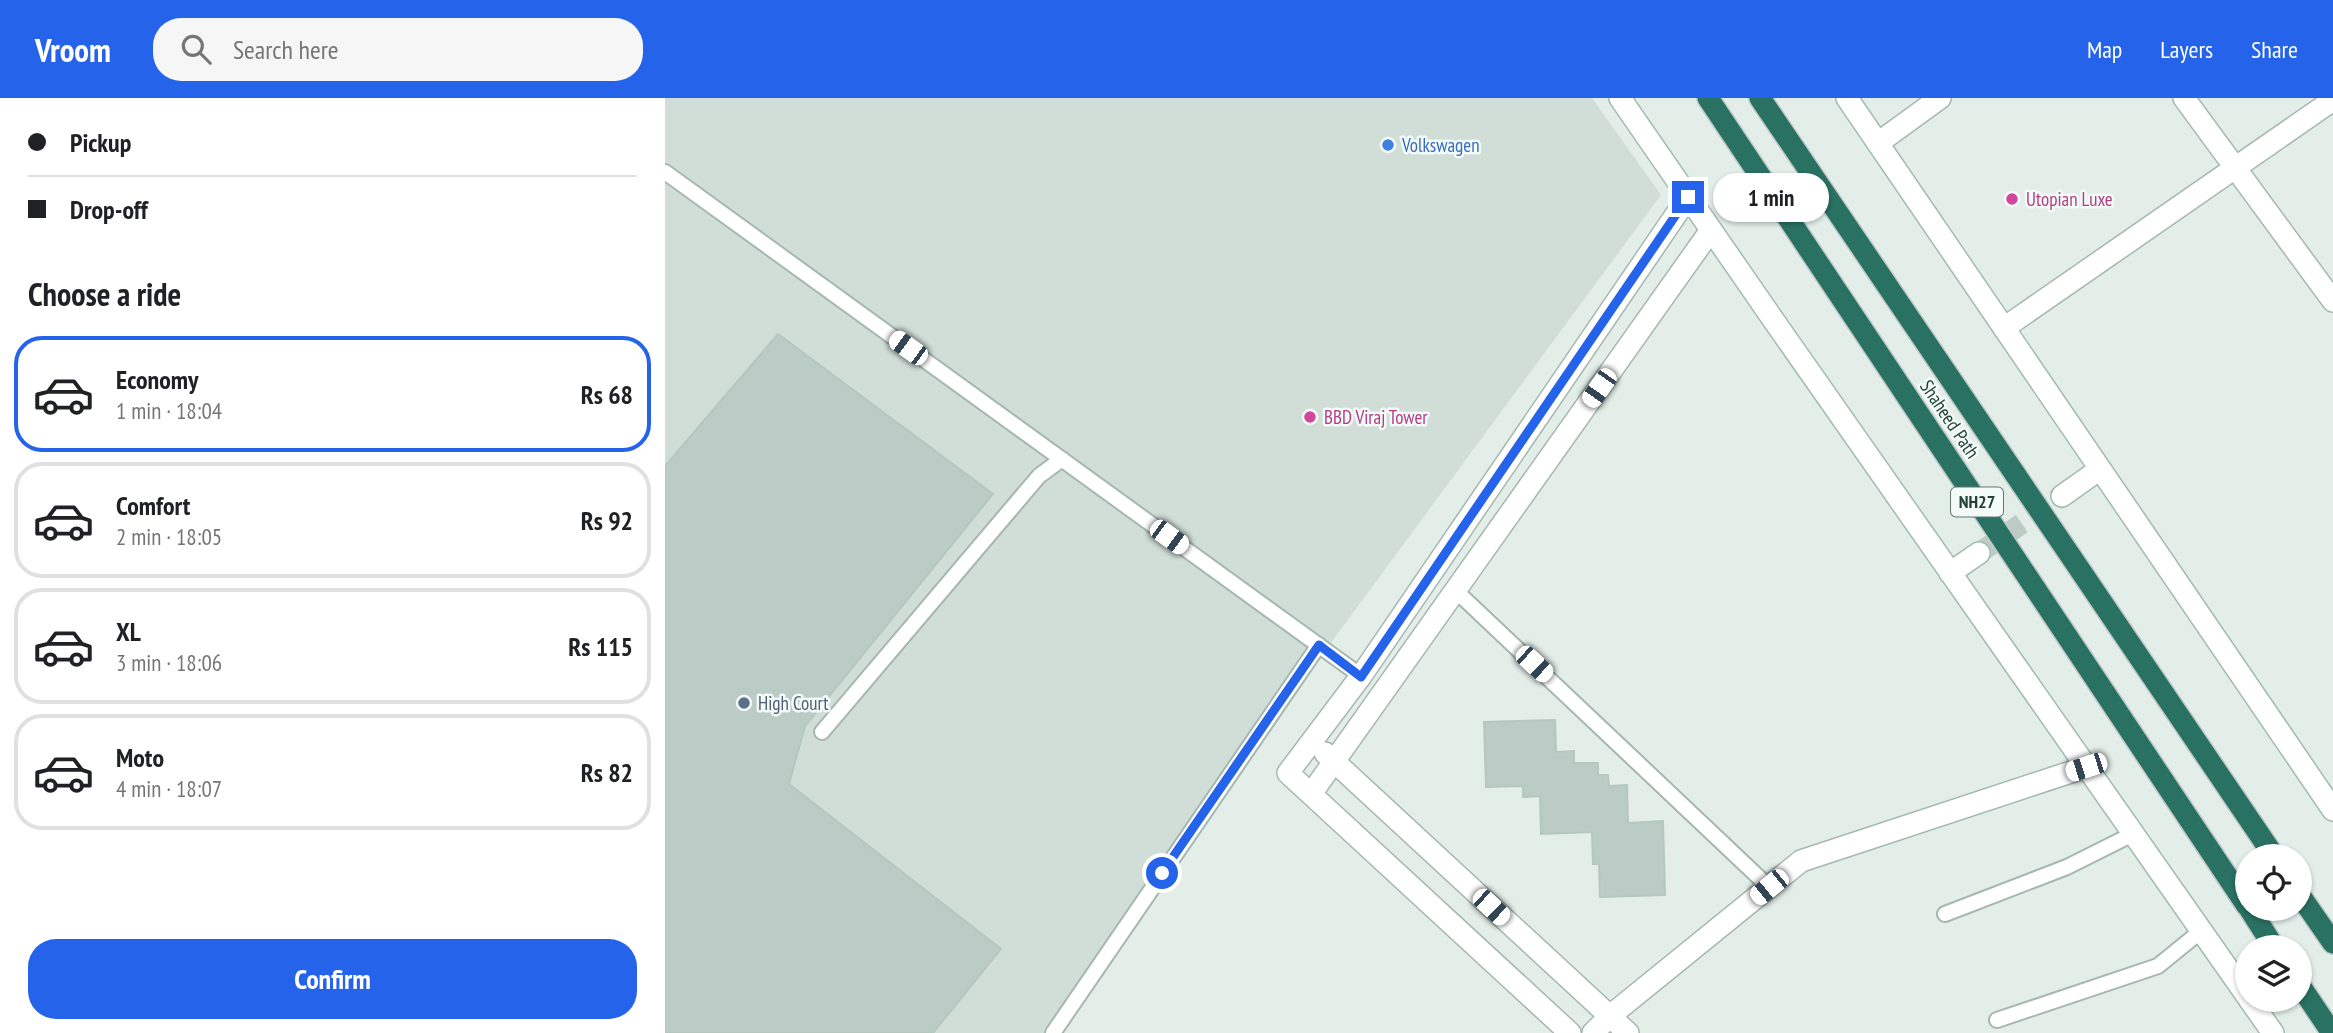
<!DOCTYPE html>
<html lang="en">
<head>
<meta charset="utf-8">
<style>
	body { margin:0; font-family:"PT Sans Narrow",sans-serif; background:#f6f6f6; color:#202124; height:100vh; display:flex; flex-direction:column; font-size:26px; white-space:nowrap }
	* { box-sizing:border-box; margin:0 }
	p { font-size:23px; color:#757577 }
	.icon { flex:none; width:38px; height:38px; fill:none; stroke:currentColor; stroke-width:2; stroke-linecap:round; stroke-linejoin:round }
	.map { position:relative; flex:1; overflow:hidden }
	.details { display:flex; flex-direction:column; background:#fff; width:665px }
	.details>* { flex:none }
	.banner { display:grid; align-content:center; height:154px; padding:0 28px; background:#fff }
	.tools { position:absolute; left:1570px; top:746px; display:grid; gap:14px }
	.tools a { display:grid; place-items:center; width:77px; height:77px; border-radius:50%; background:#fff; box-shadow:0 2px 5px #0004; font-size:35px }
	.end { position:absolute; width:32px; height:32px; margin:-16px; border:9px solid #2563eb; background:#fff; box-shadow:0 0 0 4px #fff }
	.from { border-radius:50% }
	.bubble { position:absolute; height:49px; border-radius:24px; background:#fff; box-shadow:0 2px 5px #0004; font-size:23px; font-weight:800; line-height:49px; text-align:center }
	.car { position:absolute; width:21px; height:42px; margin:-21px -10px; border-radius:9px; box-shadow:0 0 5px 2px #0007; background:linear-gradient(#fff 24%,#345 0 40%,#fff 0 76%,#345 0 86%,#fff 0) }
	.banner b { display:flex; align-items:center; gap:24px; height:66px; font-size:26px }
	.banner b+b { border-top:2px solid #e0e0e0 }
	.banner i { width:18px; height:18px; background:#202124 }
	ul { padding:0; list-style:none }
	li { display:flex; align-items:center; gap:21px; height:116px; margin:0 14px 10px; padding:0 14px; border:4px solid #e0e0e0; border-radius:28px }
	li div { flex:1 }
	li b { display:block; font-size:26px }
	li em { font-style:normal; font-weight:800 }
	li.active { border-color:#2563eb }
	li>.icon { width:63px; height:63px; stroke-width:1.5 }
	h2 { padding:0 28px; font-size:32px; line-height:84px }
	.button { display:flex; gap:14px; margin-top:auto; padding:14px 28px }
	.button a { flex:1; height:80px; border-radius:28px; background:#2563eb; color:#fff; font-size:28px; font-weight:800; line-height:80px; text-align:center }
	header { display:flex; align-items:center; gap:42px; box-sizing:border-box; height:98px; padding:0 35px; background:#2563eb; color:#fff }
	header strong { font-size:33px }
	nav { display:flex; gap:38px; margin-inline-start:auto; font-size:24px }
	.search { width:490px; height:63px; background:#f6f6f6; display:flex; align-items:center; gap:18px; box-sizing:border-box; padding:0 24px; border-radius:28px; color:#757577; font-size:26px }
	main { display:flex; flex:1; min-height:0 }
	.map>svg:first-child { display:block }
	.built { fill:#d1ded8 }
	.building { fill:#baccc5; stroke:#b4c8c0; stroke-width:2 }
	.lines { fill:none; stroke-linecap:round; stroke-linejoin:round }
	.secondary-tunnel { stroke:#bccbc6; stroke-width:21; stroke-dasharray:21 10; stroke-linecap:butt }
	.lane-casing { stroke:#a5b7b0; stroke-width:18 }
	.street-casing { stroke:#a5b7b0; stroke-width:24 }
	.secondary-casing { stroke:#a0bbb1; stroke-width:24 }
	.highway-casing { stroke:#c1cac7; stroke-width:24 }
	.lane { stroke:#fff; stroke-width:14 }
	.street { stroke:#fff; stroke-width:21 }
	.secondary { stroke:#fff; stroke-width:21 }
	.highway { stroke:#297162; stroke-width:21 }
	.route { stroke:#2563eb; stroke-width:9 }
	.shop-dot { fill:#3f7fe0; stroke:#f4faf7; stroke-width:2.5 }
	.hotel-dot { fill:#d1479c; stroke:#f4faf7; stroke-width:2.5 }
	.service-dot { fill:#5c6f8a; stroke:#f4faf7; stroke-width:2.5 }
	.labels { text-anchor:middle; stroke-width:5; stroke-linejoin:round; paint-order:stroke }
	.shield { fill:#f4faf7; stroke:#607871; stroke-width:2 }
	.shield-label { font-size:18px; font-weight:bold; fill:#204138 }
	.shop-label { font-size:19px; fill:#366cbe; stroke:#f4faf7; text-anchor:start }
	.hotel-label { font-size:19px; fill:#b23c85; stroke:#f4faf7; text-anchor:start }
	.street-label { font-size:19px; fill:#204138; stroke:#f4faf7 }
	.service-label { font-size:19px; fill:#4e5e75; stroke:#f4faf7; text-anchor:start }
</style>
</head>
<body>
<header>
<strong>Vroom</strong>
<div class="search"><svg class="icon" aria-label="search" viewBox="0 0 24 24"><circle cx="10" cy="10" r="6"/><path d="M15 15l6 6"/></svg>Search here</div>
<nav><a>Map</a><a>Layers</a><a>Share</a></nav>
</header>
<main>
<section class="details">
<div class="banner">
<b><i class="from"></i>Pickup</b>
<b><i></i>Drop-off</b>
</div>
<h2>Choose a ride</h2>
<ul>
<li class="active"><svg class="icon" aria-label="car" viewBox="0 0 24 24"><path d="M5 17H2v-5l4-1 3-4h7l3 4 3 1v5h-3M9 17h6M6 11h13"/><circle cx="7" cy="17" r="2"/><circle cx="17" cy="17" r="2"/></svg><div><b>Economy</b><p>1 min · 18:04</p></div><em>Rs 68</em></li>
<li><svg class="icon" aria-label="car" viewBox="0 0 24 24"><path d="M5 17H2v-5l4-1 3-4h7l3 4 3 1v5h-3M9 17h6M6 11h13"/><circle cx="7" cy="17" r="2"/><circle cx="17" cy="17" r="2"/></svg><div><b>Comfort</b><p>2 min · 18:05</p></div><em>Rs 92</em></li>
<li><svg class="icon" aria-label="car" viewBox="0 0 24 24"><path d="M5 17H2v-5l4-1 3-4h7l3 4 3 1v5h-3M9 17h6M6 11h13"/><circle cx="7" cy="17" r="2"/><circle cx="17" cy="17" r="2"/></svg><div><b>XL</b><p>3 min · 18:06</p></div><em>Rs 115</em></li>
<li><svg class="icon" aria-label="car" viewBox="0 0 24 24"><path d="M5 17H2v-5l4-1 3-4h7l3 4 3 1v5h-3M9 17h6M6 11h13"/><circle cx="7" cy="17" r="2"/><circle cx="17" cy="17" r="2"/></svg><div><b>Moto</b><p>4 min · 18:07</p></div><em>Rs 82</em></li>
</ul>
<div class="button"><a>Confirm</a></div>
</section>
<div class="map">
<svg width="1668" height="935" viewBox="0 0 1668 935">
	<rect width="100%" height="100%" fill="#e3eee9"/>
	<path class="built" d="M 0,0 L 927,0 L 996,97 L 572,672 L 395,935 L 0,935 Z"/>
	<path class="building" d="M 113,236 L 328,396 L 140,628 L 124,686 L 336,851 L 268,935 L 0,935 L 0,368 Z
		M 890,622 L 891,654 L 909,653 L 909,665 L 933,665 L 933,677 L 943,677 L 944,688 L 962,687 L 963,725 L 998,723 L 1000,797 L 935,799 L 934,766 L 928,766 L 927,734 L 876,736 L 875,698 L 858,699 L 858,688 L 821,689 L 819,624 Z"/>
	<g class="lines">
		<path class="secondary-tunnel" d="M 1314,455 L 1397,398"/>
		<g class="lane-casing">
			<path id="lane" d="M 0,74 L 696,578
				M 790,492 L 1104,789
				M 157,634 L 374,378 L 397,361
				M 1280,816 L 1402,769 L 1468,736
				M 1332,922 L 1493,868 L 1536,833
				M 388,935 L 654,547"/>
		</g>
		<g class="street-casing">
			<path id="street" d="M 1519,0 L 1668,203
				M 1213,45 L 1275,0
				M 1339,230 L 1668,2
				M 660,655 L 963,935
				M 646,696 L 1046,132
				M 905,935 L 623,675 L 696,578 L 1023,99
				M 928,935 L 945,918 L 1136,763 L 1421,669"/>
		</g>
		<g class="secondary-casing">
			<path id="secondary" d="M 955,0 L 1107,220 L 1582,898
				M 1182,0 L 1668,712
				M 1397,398 L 1435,371
				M 1285,475 L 1314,455
				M 1584,901 L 1608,935"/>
		</g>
		<g class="highway-casing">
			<path id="highway" d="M 1043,0 L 1582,808
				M 1095,0 L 1609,758
				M 1634,796 L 1668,845
				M 1584,810 L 1609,849
				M 1634,886 L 1667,935"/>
		</g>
		<use href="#lane" class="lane"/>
		<use href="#street" class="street"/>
		<use href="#secondary" class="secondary"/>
		<use href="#highway" class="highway"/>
	</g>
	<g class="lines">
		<path class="route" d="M 497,775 L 654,547 L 696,579 L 1023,99"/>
	</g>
	<circle class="shop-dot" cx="723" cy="47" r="7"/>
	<g class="hotel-dot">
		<circle cx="1347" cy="101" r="7"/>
		<circle cx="645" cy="319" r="7"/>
	</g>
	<circle class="service-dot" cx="79" cy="605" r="7"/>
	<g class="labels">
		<rect class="shield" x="1286" y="389.5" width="52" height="29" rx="5"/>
		<g class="shield-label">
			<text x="1312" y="410">NH27</text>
		</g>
		<g class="shop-label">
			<text x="737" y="54">Volkswagen</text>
		</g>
		<g class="hotel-label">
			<text x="1361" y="108">Utopian Luxe</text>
			<text x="659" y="326">BBD Viraj Tower</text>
		</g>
		<g class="street-label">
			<text transform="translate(1285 321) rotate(56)" y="7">Shaheed Path</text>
		</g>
		<g class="service-label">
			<text x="93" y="612">High Court</text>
		</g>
	</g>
</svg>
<div class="tools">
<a><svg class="icon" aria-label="locate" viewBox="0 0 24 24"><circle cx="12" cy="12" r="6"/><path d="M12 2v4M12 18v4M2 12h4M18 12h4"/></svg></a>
<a><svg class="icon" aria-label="layers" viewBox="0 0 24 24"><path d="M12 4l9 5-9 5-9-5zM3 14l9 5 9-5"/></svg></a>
</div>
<i class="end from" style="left:497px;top:775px"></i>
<i class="end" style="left:1023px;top:99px"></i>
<div class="bubble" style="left:1048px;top:75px;width:116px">1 min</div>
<i class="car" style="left:243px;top:250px;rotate:306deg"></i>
<i class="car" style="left:934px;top:290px;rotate:215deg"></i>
<i class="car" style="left:504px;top:439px;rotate:126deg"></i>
<i class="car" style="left:869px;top:566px;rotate:133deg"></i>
<i class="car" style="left:1421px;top:669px;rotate:252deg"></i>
<i class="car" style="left:1104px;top:789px;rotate:231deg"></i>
<i class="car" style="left:826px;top:809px;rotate:133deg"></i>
</div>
</main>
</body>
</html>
